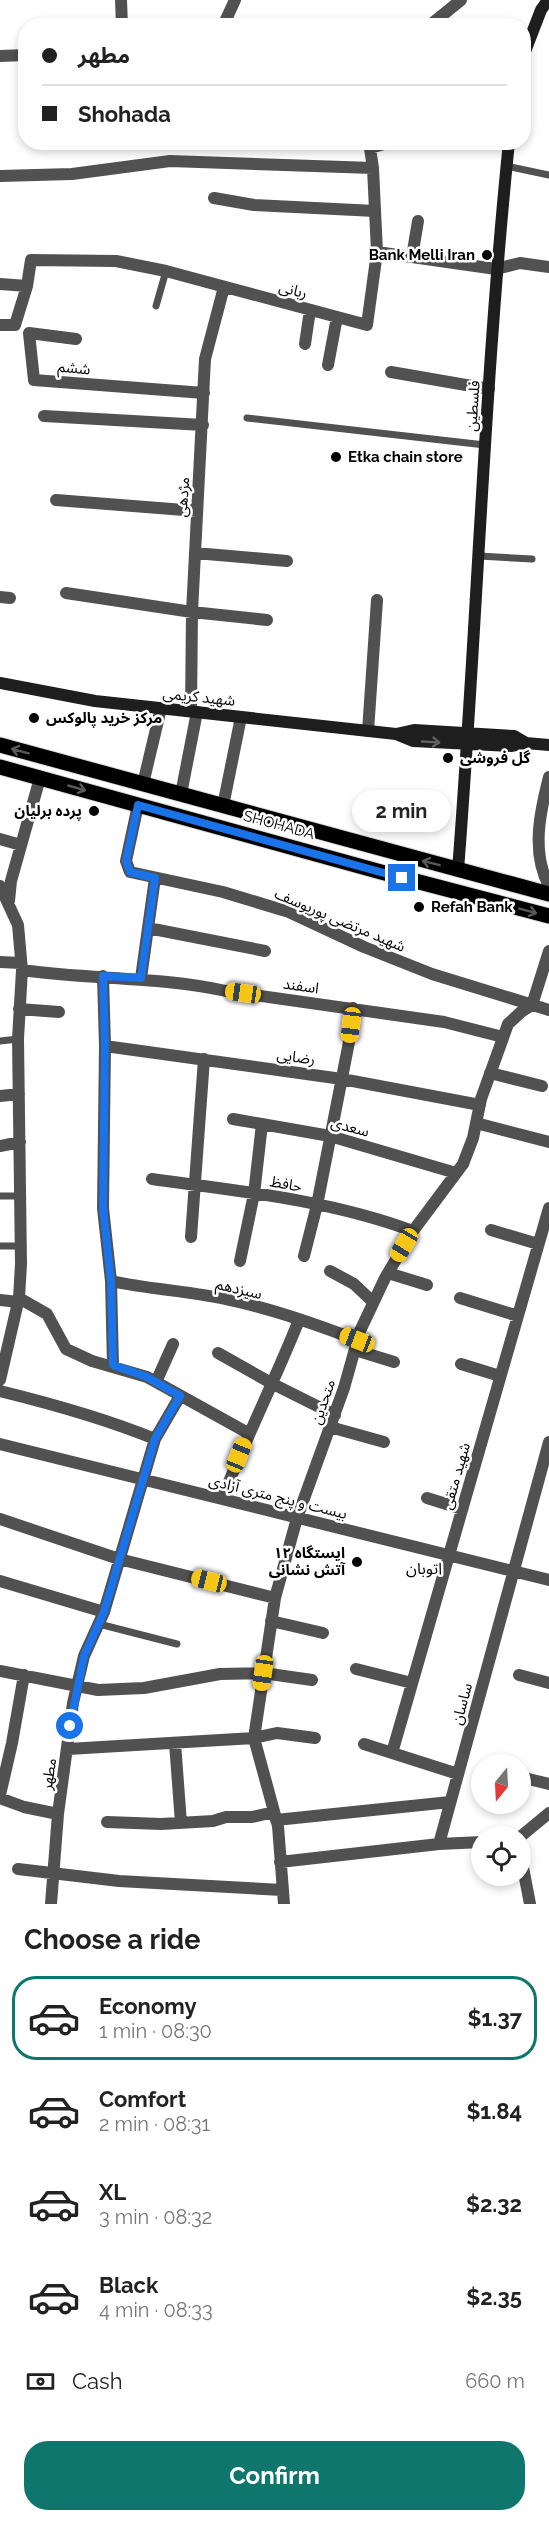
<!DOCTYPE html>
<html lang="en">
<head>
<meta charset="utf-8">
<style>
	body { margin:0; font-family:Raleway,"Noto Sans Arabic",sans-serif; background:#f6f6f6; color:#222; height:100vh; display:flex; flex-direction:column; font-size:22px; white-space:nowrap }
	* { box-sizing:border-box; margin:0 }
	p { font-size:20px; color:#767676 }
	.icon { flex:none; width:33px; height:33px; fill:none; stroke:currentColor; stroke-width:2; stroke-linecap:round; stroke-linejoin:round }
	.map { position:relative; height:1904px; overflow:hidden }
	.panel { display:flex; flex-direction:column; background:#fff; flex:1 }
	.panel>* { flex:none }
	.banner { position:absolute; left:18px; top:18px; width:513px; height:132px; border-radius:24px; box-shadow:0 3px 9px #0003; display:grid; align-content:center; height:132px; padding:0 24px; background:#fff }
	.needle { width:39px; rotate:198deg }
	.fabs { position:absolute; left:471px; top:1754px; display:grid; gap:12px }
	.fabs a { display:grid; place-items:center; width:60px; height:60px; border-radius:50%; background:#fff; box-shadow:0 3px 9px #0003; font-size:30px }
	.end { position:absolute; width:27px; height:27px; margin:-14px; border:8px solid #1a73e8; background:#fff; box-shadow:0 0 0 3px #fff }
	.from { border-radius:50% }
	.bubble { position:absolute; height:42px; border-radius:21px; background:#fff; box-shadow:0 3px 9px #0003; font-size:20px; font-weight:700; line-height:42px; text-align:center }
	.car { position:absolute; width:18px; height:36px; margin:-18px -9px; border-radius:8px; box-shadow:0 0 4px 2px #0007; background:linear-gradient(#f5c518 24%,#345 0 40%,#f5c518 0 76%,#345 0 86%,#f5c518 0) }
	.banner b { display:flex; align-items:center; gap:21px; height:57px; font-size:22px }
	.banner b+b { border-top:2px solid #e0e0e0 }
	.banner i { width:15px; height:15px; background:#222 }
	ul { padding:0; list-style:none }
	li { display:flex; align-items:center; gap:18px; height:84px; margin:0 12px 9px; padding:0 12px; border:3px solid transparent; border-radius:24px }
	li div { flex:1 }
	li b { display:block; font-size:22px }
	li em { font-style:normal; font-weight:700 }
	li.current { border-color:#0f766e }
	li>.icon { width:54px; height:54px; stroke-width:1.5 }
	h2 { padding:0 24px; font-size:27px; line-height:72px }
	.pay { display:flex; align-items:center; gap:15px; height:66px; padding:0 24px; font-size:22px }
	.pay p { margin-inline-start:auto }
	.action { display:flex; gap:12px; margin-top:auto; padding:12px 24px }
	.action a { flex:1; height:69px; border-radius:24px; background:#0f766e; color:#fff; font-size:24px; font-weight:700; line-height:69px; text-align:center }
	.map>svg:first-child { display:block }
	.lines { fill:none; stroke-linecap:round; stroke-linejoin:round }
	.primary-casing { stroke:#dbdbdb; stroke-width:17 }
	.lane { stroke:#515151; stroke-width:7 }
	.street { stroke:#515151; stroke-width:12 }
	.secondary { stroke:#1e1e1e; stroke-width:12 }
	.primary { stroke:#000; stroke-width:15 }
	.oneway { stroke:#626262 }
	.oneway2 { stroke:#595959 }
	.route { stroke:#1a73e8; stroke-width:8 }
	.poi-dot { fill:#000; stroke:#fff; stroke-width:2 }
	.labels { text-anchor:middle; stroke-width:5; stroke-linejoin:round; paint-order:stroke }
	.poi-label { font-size:15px; font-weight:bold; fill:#000; stroke:#fff; text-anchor:start }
	.street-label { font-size:15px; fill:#000; stroke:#fff }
	.neighbourhood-label { font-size:16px; fill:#000; stroke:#fff }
</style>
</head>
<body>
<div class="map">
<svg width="549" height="1904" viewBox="0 0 549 1904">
	<rect width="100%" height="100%" fill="#fff"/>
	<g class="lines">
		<g class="primary-casing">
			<path id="primary" d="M 0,745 L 549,894
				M 0,767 L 381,872 L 549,916"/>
		</g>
		<path class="lane" d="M 506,166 L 549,175
			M 156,306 L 166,271
			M 247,418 L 485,445
			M 479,556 L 532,559
			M 0,1041 L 18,1039
			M 0,1196 L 20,1196
			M 0,1246 L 21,1246
			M 99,1624 L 177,1644"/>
		<path class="street" d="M 121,0 L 122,26
			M 223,26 L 235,0
			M 429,26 L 461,0
			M 0,56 L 26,55
			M 370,148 L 391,142
			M 0,176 L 72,174 L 170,161 L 373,168
			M 214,198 L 254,205 L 375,211
			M 377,252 L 496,269 L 520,263 L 549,267
			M 412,257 L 418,221
			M 0,284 L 27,286 L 31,260 L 116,261 L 166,271 L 367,325 L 377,252 L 373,168 L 369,142
			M 0,325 L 15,325 L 27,286
			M 76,339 L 29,333 L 34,380 L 204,393
			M 305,344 L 310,310
			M 328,365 L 337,317
			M 391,372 L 489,389
			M 44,416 L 203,425
			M 56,500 L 197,511
			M 195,553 L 287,561
			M 66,593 L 192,612 L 267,620
			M 0,597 L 10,598
			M 191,711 L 192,612 L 205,359 L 224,287
			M 368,731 L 377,600
			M 549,777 C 540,812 531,852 549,886
			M 143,784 L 161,708
			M 181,794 L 197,712
			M 138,805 L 126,861 L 130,872 L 223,892 L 289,912 L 364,947 L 432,974 L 549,1010
			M 223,806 L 241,717
			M 0,839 L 21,845
			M 0,886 L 18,925 L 22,970 L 18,1039 L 21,1264 L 19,1298 L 0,1380
			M 9,901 L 11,881 L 40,778
			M 148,928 L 265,951
			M 0,962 L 21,963
			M 22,970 C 90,980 158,976 226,991 L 444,1022 L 503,1037
			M 103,976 L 105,1046 L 103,1208 L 111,1281 L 113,1366
			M 141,978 L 155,878
			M 19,1009 L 59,1012
			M 105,1046 L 342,1079 L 480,1105
			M 490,1073 L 542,1086
			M 0,1096 L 19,1094
			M 233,1119 L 330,1136 L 456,1173
			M 476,1123 L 549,1142
			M 0,1146 L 20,1142
			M 152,1179 C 239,1191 330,1200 413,1231
			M 491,1230 L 538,1244
			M 191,1237 L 204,1059
			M 304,1256 L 317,1205 L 349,1042 L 353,1008
			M 240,1261 L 254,1194 L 262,1124
			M 330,1271 L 354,1284 L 373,1302
			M 388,1273 L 427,1285
			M 111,1281 C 152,1290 194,1291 234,1301 C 276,1310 318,1325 357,1340
			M 19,1298 L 47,1314 L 66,1349 L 92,1361 L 147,1377 L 248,1433
			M 460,1298 L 518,1316
			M 0,1300 L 18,1302
			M 355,1350 L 394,1362
			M 218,1353 L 273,1384 L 335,1415
			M 461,1364 L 500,1376
			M 156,1382 L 173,1344
			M 0,1391 C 53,1404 104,1418 155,1439
			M 330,1427 L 384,1442
			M 0,1444 L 549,1580
			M 427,1498 L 462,1509
			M 222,1499 C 246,1438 275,1380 299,1320
			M 0,1519 L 119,1559 L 275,1598
			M 0,1581 L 104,1612
			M 271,1621 L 323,1633
			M 356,1669 L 412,1683
			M 0,1671 L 98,1690 L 144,1688 L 220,1674 L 263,1673 L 312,1680
			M 519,1675 L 549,1683
			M 175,1743 L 181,1823
			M 364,1744 L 458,1774
			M 68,1749 L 254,1738 L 277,1733 L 315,1738
			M 392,1753 L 549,1208
			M 520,1777 L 549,1784
			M 0,1795 L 12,1743 L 24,1675
			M 0,1798 L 24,1807 L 58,1814
			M 276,1820 L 450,1802
			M 107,1822 L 161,1824 L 213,1821 L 226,1817 L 252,1817 L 274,1812
			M 520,1837 L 549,1813
			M 439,1844 L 549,1442
			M 520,1852 L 530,1904
			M 280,1862 L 439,1844 L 482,1842
			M 18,1869 L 119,1881 L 282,1890
			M 51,1904 L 58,1814 L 73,1703 L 84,1656 L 104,1612 L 155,1439 L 180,1396
			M 284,1904 L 278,1826 L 254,1738 L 275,1598 L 297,1518 L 344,1388 L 360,1331 L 385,1278 L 413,1231 L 463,1164 L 473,1138 L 481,1099 L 508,1024 L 521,1012 L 532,1005 L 549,951"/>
		<path class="secondary" d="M 524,54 L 541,10 L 548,0
			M 0,683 L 95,701 L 396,734 L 413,741 L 512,746 L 526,743 L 549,745
			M 396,734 L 414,730 L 514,736 L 526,743
			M 458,870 C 477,628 484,384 509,142"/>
		<use href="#primary" class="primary"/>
	</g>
	<defs><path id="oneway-shaft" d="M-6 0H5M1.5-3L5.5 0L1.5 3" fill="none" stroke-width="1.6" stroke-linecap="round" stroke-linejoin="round" transform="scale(1.5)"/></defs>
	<use class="oneway" href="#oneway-shaft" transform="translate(431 742) rotate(3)"/>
	<g class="oneway2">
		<use href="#oneway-shaft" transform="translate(20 751) rotate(-165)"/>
		<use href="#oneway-shaft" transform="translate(77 788) rotate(16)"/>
		<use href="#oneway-shaft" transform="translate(431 863) rotate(-166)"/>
		<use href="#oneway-shaft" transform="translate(528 911) rotate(15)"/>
	</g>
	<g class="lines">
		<path class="route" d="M 70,1726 L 84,1656 L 104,1612 L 155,1439 L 180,1396 L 147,1377 L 113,1365 L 111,1281 L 103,1208 L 105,1046 L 103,976 L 141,978 L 155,878 L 130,872 L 126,861 L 138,805 L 402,878"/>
	</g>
	<g class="poi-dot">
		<circle cx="487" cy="255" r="6"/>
		<circle cx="336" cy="457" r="6"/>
		<circle cx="34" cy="718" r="6"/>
		<circle cx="448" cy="758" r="6"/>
		<circle cx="94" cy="811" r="6"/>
		<circle cx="419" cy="907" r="6"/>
		<circle cx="357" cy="1562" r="6"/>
	</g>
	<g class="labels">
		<g class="poi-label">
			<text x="475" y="260" text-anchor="end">Bank Melli Iran</text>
			<text x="348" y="462">Etka chain store</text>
			<text x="46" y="723">مركز خريد پالوكس</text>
			<text x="460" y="763">گل فروشی</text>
			<text x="82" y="816" text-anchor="end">پرده برلیان</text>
			<text x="431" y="912">Refah Bank</text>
			<text x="345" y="1558" text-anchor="end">ایستگاه ۱۲<tspan x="345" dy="17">آتش نشانی</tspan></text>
		</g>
		<g class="street-label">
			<text transform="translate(293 290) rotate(15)" y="5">ربانی</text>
			<text transform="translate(74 368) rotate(5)" y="5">ششم</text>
			<text transform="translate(473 406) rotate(-86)" y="5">فلسطین</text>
			<text transform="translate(183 497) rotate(-86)" y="5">مژدهی</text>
			<text transform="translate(199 697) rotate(6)" y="5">شهید کریمی</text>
			<text transform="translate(279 825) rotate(15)" y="5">SHOHADA</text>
			<text transform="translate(340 920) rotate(23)" y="5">شهید مرتضی پوریوسف</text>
			<text transform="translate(301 986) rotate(8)" y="5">اسفند</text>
			<text transform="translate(296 1057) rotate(8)" y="5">رضایی</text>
			<text transform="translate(350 1127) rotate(15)" y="5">سعدی</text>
			<text transform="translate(286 1184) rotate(10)" y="5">حافظ</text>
			<text transform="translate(239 1289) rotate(13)" y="5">سیزدهم</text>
			<text transform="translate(323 1402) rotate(-71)" y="5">متحدین</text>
			<text transform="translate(456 1476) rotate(-74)" y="5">شهید متقی</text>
			<text transform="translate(278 1497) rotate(14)" y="5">بیست و پنج متری آزادی</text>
			<text transform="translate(462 1704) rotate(-75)" y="5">ساسان</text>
			<text transform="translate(49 1774) rotate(-81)" y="5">مطهر</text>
		</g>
		<g class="neighbourhood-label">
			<text x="424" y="1574">اتوبان</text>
		</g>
	</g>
</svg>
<div class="fabs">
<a><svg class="needle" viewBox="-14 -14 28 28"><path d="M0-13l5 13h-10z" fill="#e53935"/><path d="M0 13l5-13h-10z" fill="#767676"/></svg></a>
<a><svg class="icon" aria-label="locate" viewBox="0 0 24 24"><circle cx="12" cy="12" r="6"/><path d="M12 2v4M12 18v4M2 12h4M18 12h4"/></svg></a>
</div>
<i class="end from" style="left:70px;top:1726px"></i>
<i class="end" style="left:402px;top:878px"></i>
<div class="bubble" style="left:352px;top:790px;width:99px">2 min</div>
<i class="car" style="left:243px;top:993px;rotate:278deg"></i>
<i class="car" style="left:351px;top:1025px;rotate:187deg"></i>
<i class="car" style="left:404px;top:1245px;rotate:211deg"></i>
<i class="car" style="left:357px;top:1340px;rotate:291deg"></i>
<i class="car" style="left:239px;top:1455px;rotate:22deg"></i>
<i class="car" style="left:209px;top:1581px;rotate:284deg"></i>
<i class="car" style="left:263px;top:1673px;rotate:188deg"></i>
<div class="banner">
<b><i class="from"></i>مطهر</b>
<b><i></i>Shohada</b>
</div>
</div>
<section class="panel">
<h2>Choose a ride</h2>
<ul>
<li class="current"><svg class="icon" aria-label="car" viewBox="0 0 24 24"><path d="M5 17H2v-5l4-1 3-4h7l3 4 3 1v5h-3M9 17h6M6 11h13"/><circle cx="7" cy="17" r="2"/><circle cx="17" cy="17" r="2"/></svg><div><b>Economy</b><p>1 min · 08:30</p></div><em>$1.37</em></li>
<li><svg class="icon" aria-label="car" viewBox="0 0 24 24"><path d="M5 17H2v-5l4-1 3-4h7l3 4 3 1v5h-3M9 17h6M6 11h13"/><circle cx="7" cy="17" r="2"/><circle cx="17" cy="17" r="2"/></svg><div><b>Comfort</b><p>2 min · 08:31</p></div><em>$1.84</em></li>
<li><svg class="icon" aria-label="car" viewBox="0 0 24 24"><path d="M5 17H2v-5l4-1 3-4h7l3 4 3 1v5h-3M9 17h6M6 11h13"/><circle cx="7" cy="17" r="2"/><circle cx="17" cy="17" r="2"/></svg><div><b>XL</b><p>3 min · 08:32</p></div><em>$2.32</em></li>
<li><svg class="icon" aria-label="car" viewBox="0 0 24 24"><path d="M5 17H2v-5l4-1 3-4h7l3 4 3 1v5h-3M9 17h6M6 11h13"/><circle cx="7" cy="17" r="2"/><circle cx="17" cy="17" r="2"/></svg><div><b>Black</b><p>4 min · 08:33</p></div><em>$2.35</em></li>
</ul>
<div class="pay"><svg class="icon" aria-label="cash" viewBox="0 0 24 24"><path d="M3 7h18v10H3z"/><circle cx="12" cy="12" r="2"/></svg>Cash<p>660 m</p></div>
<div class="action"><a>Confirm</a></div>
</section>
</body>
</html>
